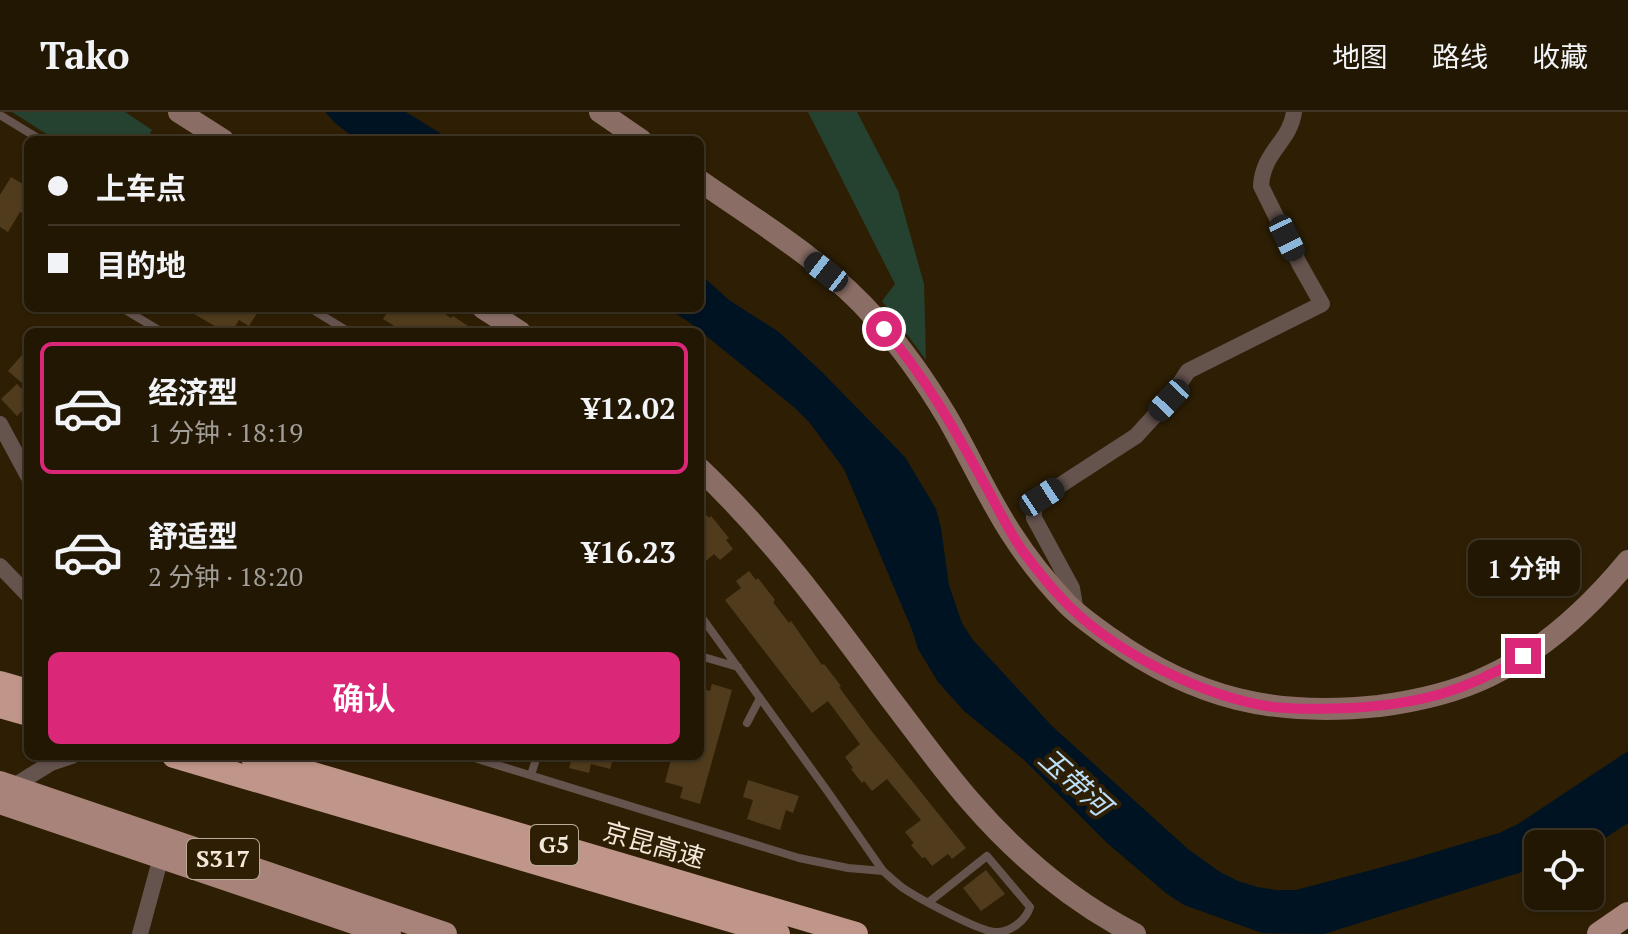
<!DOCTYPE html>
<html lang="zh">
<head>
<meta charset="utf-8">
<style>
	body { margin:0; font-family:"PT Serif","Noto Sans SC",serif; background:#2a200d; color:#f1f3f6; height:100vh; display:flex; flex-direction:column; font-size:30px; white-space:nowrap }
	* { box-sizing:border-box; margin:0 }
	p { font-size:26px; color:#a29f9a }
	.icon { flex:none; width:44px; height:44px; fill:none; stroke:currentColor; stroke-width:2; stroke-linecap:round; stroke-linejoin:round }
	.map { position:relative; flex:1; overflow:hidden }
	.side { position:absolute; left:24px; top:216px; width:680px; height:432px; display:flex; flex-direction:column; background:#221703; border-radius:12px; box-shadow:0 2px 6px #0004,0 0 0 2px #3f3625 }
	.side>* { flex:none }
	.hud { position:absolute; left:24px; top:24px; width:680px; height:176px; border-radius:12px; box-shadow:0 2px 6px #0004,0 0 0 2px #3f3625; display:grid; align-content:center; height:176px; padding:0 24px; background:#221703 }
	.controls { position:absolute; left:1524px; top:718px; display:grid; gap:16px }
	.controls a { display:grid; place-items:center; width:80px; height:80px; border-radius:12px; background:#221703; box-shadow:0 2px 6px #0004,0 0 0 2px #3f3625; font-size:40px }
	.end { position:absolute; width:36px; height:36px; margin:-18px; border:10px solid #db2777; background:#fff; box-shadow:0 0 0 4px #fff }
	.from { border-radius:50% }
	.bubble { position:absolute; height:56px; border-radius:12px; background:#221703; box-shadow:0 2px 6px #0004,0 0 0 2px #3f3625; font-size:26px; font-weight:600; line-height:56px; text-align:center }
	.car { position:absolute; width:24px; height:48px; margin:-24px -12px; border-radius:10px; box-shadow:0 0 6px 2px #0007; background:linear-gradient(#222 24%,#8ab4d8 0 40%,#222 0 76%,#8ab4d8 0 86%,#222 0) }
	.hud b { display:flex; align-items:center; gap:28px; height:76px; font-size:30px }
	.hud b+b { border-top:2px solid #3f3625 }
	.hud i { width:20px; height:20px; background:#f1f3f6 }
	ul { padding:14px 0 0; list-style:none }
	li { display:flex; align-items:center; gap:24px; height:132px; margin:0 16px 12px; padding:0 8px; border:4px solid transparent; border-radius:12px }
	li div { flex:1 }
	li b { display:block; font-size:30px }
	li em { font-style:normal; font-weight:600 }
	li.active { border-color:#db2777 }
	li>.icon { width:72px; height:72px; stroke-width:1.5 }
	.cta { display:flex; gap:16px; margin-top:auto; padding:16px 24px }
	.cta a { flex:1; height:92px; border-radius:12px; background:#db2777; color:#fff; font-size:32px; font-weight:600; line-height:92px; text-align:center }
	header { display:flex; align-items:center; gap:48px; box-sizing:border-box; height:112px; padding:0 40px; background:#221703; border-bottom:2px solid #3f3625 }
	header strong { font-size:38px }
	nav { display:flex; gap:44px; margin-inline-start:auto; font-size:28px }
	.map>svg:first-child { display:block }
	.green { fill:#254130 }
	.water { fill:#001322 }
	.building { fill:#503c1c }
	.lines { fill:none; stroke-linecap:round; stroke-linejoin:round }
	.lane { stroke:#65534e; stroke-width:8 }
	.street { stroke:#65534e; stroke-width:16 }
	.secondary { stroke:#8a6e66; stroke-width:22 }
	.primary { stroke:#a78379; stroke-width:24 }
	.highway { stroke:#c1968a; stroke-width:24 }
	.route { stroke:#db2777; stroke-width:10 }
	.labels { text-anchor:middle; stroke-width:8; stroke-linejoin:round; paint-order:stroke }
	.shield { fill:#2e1f04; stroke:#b8ac99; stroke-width:2 }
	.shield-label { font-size:24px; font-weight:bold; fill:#f3e8d9 }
	.street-label { font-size:26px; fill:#f3e8d9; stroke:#2e1f04 }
	.water-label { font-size:28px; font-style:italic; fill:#bce0f9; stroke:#2e1f04 }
</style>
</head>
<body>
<header>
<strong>Tako</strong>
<nav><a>地图</a><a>路线</a><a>收藏</a></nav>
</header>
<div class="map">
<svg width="1628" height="822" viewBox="0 0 1628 822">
	<rect width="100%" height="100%" fill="#2e1f04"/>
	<path class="green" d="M 12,0 L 125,0 L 152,18 L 146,28 L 56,28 Z
		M 808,0 L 857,0 L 898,79 L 924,172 L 926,248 L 882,189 L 895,172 Z"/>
	<path class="water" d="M 325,0 L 406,0 L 451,28 L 357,28 L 335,11 Z
		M 700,162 L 729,188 L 779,220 L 822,260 L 905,345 L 936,397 L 941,416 L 949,473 L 962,511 L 973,528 L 1052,614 L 1188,737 L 1220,760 L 1238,769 L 1257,775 L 1276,778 L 1296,778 L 1405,749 L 1499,721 L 1518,712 L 1628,639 L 1628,711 L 1590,736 L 1590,732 L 1538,732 L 1538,755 L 1324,822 L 1262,821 L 1184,793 L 1167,782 L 1107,731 L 1024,648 L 964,599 L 938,570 L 918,537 L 912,518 L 844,357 L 809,310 L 795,296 L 689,210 L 667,196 L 700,196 Z"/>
	<path class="building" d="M 11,65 L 28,75 L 28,104 L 20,100 L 8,120 L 0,115 L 0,83 Z
		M 184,196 L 249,196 L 257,201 L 249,214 L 239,208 L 232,220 L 225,220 Z
		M 390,196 L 436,196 L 451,206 L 453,204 L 477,220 L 404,220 L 383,207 Z
		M 28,236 L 28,276 L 8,259 Z
		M 17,272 L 28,283 L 28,293 L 17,304 L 1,287 Z
		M 700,396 L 709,406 L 711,404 L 729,426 L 726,428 L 733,437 L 720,448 L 714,442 L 700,454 Z
		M 749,459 L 756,468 L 758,466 L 775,488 L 773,490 L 789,511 L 791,509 L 822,553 L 824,552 L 841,574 L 839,575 L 870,617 L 966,736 L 952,747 L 948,742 L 932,754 L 925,745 L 922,746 L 911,733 L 914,731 L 905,720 L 921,708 L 887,667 L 872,679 L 864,669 L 862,671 L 851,657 L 853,656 L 845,645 L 860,632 L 828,589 L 812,601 L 725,488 L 741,476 L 736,469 Z
		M 712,572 L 732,578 L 700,692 L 680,686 L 683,675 L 665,670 L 672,644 L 700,644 L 700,623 L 703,612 L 700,612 L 700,576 L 710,579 Z
		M 573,644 L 614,644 L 610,657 L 591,652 L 589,661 L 569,656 Z
		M 748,668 L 799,684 L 793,701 L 786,698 L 780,718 L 747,707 L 753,688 L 743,685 Z
		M 986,758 L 1005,782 L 981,799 L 963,776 Z"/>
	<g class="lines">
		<path class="lane" d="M 0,3 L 41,28
			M 122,196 L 162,220
			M 310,196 L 349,220
			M 700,503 L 828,680 L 883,759 C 890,765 896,771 903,776 C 918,786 980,820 996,820 C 1010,821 1026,808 1030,795 L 987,744 L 929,790
			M 700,544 L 738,555
			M 747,611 L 760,586
			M 468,644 L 799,746 L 848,756 L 883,759
			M 531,663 L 537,644"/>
		<path class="street" d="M 0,312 L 28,364
			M 0,454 L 28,483
			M 1076,500 L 1072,476 L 1034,406 C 1033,397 1036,392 1042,385 L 1136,324 L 1169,288 L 1188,259 L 1322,192 L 1300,153 L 1261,74 C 1263,39 1290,30 1294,0
			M 12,675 L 51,651 L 72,644
			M 140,822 L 161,745"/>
		<path class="secondary" d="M 179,0 L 223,28
			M 600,0 L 641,28
			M 700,69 C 760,111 827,151 876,207 C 903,237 926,270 947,305 C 969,343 987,384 1011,421 C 1027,446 1047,471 1067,492 C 1080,505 1096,516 1110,526 C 1196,587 1274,605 1379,594 C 1417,589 1454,581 1489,564 C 1544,538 1590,495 1628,449
			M 483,196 L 520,220
			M 700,357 C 772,425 830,505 889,585 C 916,620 942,657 971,690 C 1017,743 1073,790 1135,822"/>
		<path class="primary" d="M 0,671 L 445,822
			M 0,690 L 389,822
			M 1599,822 L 1628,802"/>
		<path class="highway" d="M 0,571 L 28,579
			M 0,594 L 28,602
			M 174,644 L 778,822
			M 252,644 L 856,822"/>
	</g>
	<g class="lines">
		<path class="route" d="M 884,217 C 924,263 954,316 983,369 C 996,392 1007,416 1022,438 C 1036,457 1052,477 1069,494 C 1118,542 1204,585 1273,595 C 1299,598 1325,597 1351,596 C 1418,592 1466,580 1523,544"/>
	</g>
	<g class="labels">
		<g class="shield">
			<rect x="530" y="713" width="48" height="40" rx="6"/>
			<rect x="187" y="727" width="72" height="40" rx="6"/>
		</g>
		<g class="shield-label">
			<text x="554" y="741">G5</text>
			<text x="223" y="755">S317</text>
		</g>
		<g class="street-label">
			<text transform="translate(654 733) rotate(16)" y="9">京昆高速</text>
		</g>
		<g class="water-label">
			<text transform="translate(1075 670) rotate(42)" y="10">玉带河</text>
		</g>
	</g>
</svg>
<div class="controls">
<a><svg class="icon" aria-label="locate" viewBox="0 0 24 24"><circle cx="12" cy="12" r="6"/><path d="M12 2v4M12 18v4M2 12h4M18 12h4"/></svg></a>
</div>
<i class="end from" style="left:884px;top:217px"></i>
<i class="end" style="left:1523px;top:544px"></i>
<div class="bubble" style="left:1468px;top:428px;width:112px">1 分钟</div>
<i class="car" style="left:1287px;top:126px;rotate:154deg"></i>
<i class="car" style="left:826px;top:160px;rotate:308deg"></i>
<i class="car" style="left:1169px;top:288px;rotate:223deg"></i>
<i class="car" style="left:1042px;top:385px;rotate:57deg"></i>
<div class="hud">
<b><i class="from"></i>上车点</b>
<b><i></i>目的地</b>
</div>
<section class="side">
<ul>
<li class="active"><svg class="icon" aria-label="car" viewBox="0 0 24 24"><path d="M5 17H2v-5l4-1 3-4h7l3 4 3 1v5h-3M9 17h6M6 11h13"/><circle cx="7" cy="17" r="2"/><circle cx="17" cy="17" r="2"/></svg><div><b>经济型</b><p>1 分钟 · 18:19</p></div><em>¥12.02</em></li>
<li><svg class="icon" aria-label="car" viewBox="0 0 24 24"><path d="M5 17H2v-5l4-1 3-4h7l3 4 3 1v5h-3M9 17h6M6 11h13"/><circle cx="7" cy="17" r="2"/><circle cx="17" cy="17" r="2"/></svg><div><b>舒适型</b><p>2 分钟 · 18:20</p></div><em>¥16.23</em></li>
</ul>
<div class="cta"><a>确认</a></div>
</section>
</div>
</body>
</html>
